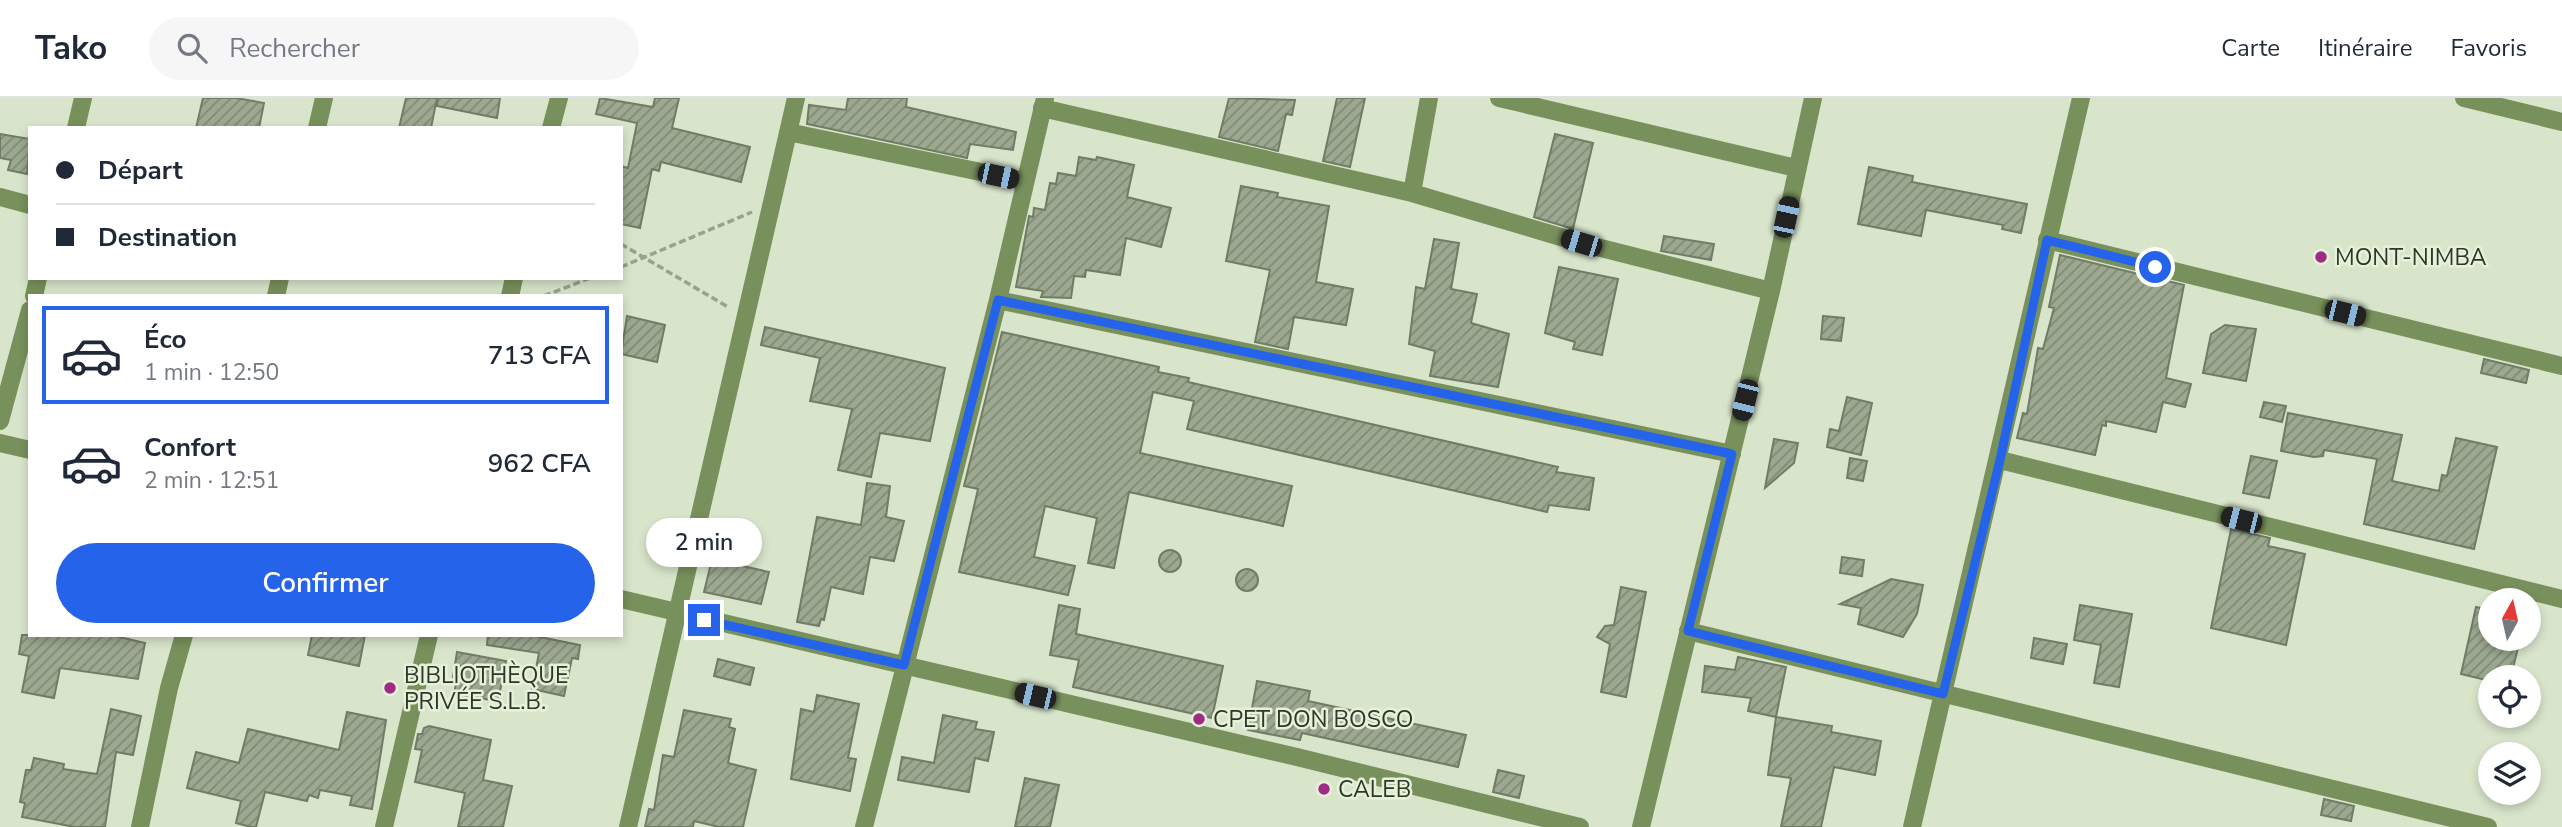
<!DOCTYPE html>
<html lang="fr">
<head>
<meta charset="utf-8">
<style>
	body { margin:0; font-family:"Nunito Sans",sans-serif; background:#f6f6f7; color:#1f2937; height:100vh; display:flex; flex-direction:column; font-size:26px; white-space:nowrap }
	* { box-sizing:border-box; margin:0 }
	p { font-size:23px; color:#747a83 }
	.icon { flex:none; width:38px; height:38px; fill:none; stroke:currentColor; stroke-width:2; stroke-linecap:round; stroke-linejoin:round }
	.map { position:relative; flex:1; overflow:hidden }
	.panel { position:absolute; left:28px; top:196px; width:595px; height:343px; display:flex; flex-direction:column; background:#fff; border-radius:0px; box-shadow:0 4px 10px #0003 }
	.panel>* { flex:none }
	.guide { position:absolute; left:28px; top:28px; width:595px; height:154px; border-radius:0px; box-shadow:0 4px 10px #0003; display:grid; align-content:center; height:154px; padding:0 28px; background:#fff }
	.needle { width:46px; rotate:8deg }
	.controls { position:absolute; left:2478px; top:490px; display:grid; gap:14px }
	.controls a { display:grid; place-items:center; width:63px; height:63px; border-radius:50%; background:#fff; box-shadow:0 4px 10px #0003; font-size:35px }
	.end { position:absolute; width:32px; height:32px; margin:-16px; border:9px solid #2563eb; background:#fff; box-shadow:0 0 0 4px #fff }
	.from { border-radius:50% }
	.bubble { position:absolute; height:49px; border-radius:24px; background:#fff; box-shadow:0 4px 10px #0003; font-size:23px; font-weight:600; line-height:49px; text-align:center }
	.car { position:absolute; width:21px; height:42px; margin:-21px -10px; border-radius:9px; box-shadow:0 0 5px 2px #0007; background:linear-gradient(#222 24%,#8ab4d8 0 40%,#222 0 76%,#8ab4d8 0 86%,#222 0) }
	.guide b { display:flex; align-items:center; gap:24px; height:66px; font-size:26px }
	.guide b+b { border-top:2px solid #e0e1e3 }
	.guide i { width:18px; height:18px; background:#1f2937 }
	ul { padding:12px 0 0; list-style:none }
	li { display:flex; align-items:center; gap:21px; height:98px; margin:0 14px 10px; padding:0 14px; border:4px solid transparent; border-radius:0px }
	li div { flex:1 }
	li b { display:block; font-size:26px }
	li em { font-style:normal; font-weight:600 }
	li.active { border-color:#2563eb }
	li>.icon { width:63px; height:63px; stroke-width:1.5 }
	.action { display:flex; gap:14px; margin-top:auto; padding:14px 28px }
	.action a { flex:1; height:80px; border-radius:42px; background:#2563eb; color:#fff; font-size:28px; font-weight:600; line-height:80px; text-align:center }
	header { display:flex; align-items:center; gap:42px; box-sizing:border-box; height:98px; padding:0 35px; background:#fff; border-bottom:2px solid #e0e1e3 }
	header strong { font-size:33px }
	nav { display:flex; gap:38px; margin-inline-start:auto; font-size:24px }
	.search { width:490px; height:63px; background:#f6f6f7; display:flex; align-items:center; gap:18px; box-sizing:border-box; padding:0 24px; border-radius:38px; color:#747a83; font-size:26px }
	.map>svg:first-child { display:block }
	.building { fill:url(#building-hatch); stroke:#717c65; stroke-width:2 }
	.lines { fill:none; stroke-linecap:round; stroke-linejoin:round }
	.path { stroke:#98a28e; stroke-width:3.5; stroke-dasharray:7 3.5; stroke-linecap:butt }
	.minor { stroke:#78905b; stroke-width:18 }
	.route { stroke:#2563eb; stroke-width:9 }
	.poi-dot { fill:#a02b85; stroke:#e5f2d8; stroke-width:2.5 }
	.labels { text-anchor:middle; stroke-width:5; stroke-linejoin:round; paint-order:stroke }
	.poi-label { font-size:23px; fill:#30352b; stroke:#e5f2d8; text-anchor:start }
</style>
</head>
<body>
<header>
<strong>Tako</strong>
<div class="search"><svg class="icon" aria-label="search" viewBox="0 0 24 24"><circle cx="10" cy="10" r="6"/><path d="M15 15l6 6"/></svg>Rechercher</div>
<nav><a>Carte</a><a>Itinéraire</a><a>Favoris</a></nav>
</header>
<div class="map">
<svg width="2562" height="729" viewBox="0 0 2562 729">
	<defs>
		<pattern id="building-hatch" width="6" height="6" patternUnits="userSpaceOnUse" patternTransform="scale(1.75)"><rect width="6" height="6" fill="#9ca890"/><path d="M-1 1l2-2M0 6l6-6M5 7l2-2" fill="none" stroke="#808a76"/></pattern>
	</defs>
	<rect width="100%" height="100%" fill="#d8e5cb"/>
	<path class="building" d="M 203,0 L 236,0 L 264,5 L 259,30 L 196,30 Z
		M 406,0 L 437,0 L 431,30 L 399,30 Z
		M 438,0 L 500,0 L 497,20 L 437,8 Z
		M 600,0 L 653,9 L 655,0 L 679,0 L 672,30 L 750,49 L 741,84 L 661,64 L 659,73 L 652,71 L 640,130 L 621,126 L 621,68 L 628,70 L 637,25 L 596,16 Z
		M 848,0 L 907,0 L 906,9 L 1016,34 L 1013,52 L 970,46 L 967,60 L 807,26 L 809,7 L 846,12 Z
		M 1229,0 L 1295,2 L 1292,17 L 1286,16 L 1278,53 L 1219,39 Z
		M 1337,0 L 1365,0 L 1350,69 L 1323,63 Z
		M 0,36 L 30,41 L 27,76 L 8,72 L 11,62 L 0,60 Z
		M 1555,36 L 1593,45 L 1573,131 L 1534,119 Z
		M 1079,59 L 1096,62 L 1097,59 L 1134,67 L 1127,99 L 1171,110 L 1161,149 L 1126,140 L 1120,177 L 1086,172 L 1085,179 L 1074,178 L 1071,200 L 1041,199 L 1043,193 L 1016,189 L 1029,118 L 1033,119 L 1034,110 L 1045,112 L 1050,85 L 1056,86 L 1058,75 L 1076,78 Z
		M 1869,69 L 1913,78 L 1912,84 L 2027,106 L 2021,135 L 2002,131 L 2003,127 L 1926,112 L 1921,138 L 1858,126 Z
		M 1241,88 L 1278,95 L 1277,99 L 1329,108 L 1316,184 L 1353,191 L 1346,227 L 1294,219 L 1288,251 L 1255,244 L 1270,172 L 1226,163 Z
		M 1664,138 L 1714,146 L 1711,162 L 1661,153 Z
		M 1434,141 L 1459,145 L 1451,191 L 1477,196 L 1471,225 L 1509,236 L 1498,289 L 1430,278 L 1435,253 L 1409,246 L 1416,189 L 1425,191 Z
		M 2060,157 L 2184,187 L 2166,280 L 2191,286 L 2185,309 L 2163,304 L 2156,334 L 2106,323 L 2106,328 L 2102,327 L 2095,357 L 2017,340 L 2023,315 L 2027,316 L 2038,250 L 2043,251 L 2054,210 L 2049,209 Z
		M 1559,169 L 1618,181 L 1602,257 L 1573,251 L 1575,244 L 1545,235 Z
		M 627,218 L 665,227 L 657,264 L 621,256 Z
		M 1823,218 L 1844,220 L 1841,243 L 1821,241 Z
		M 2225,227 L 2256,231 L 2246,283 L 2203,275 L 2211,236 Z
		M 765,229 L 945,270 L 930,343 L 880,335 L 871,379 L 838,372 L 852,311 L 810,303 L 820,260 L 761,247 Z
		M 1002,234 L 1159,269 L 1158,274 L 1189,280 L 1188,284 L 1558,369 L 1556,374 L 1594,380 L 1589,412 L 1549,407 L 1547,414 L 1187,331 L 1194,303 L 1153,294 L 1140,355 L 1292,388 L 1283,428 L 1129,394 L 1114,470 L 1088,465 L 1097,420 L 1045,408 L 1034,459 L 1075,468 L 1068,497 L 959,474 L 978,391 L 964,388 Z
		M 2484,261 L 2529,272 L 2526,285 L 2481,275 Z
		M 1847,299 L 1872,305 L 1861,357 L 1827,349 L 1830,331 L 1839,333 Z
		M 2264,304 L 2286,308 L 2282,324 L 2260,319 Z
		M 2288,315 L 2402,337 L 2392,383 L 2439,393 L 2442,377 L 2447,378 L 2456,340 L 2497,349 L 2474,451 L 2364,426 L 2377,361 L 2324,352 L 2323,358 L 2314,359 L 2281,353 Z
		M 1774,341 L 1798,345 L 1794,365 L 1765,390 Z
		M 2251,358 L 2277,363 L 2269,400 L 2243,395 Z
		M 1850,360 L 1867,363 L 1863,383 L 1847,380 Z
		M 867,385 L 890,388 L 886,419 L 904,423 L 894,463 L 870,459 L 863,496 L 831,489 L 824,522 L 821,521 L 819,528 L 797,524 L 817,419 L 861,427 Z
		M 2231,431 L 2270,440 L 2268,448 L 2305,456 L 2286,547 L 2211,530 Z
		M1159 463a11 11 0 1 1 22 0a11 11 0 1 1-22 0Z
		M 1842,459 L 1864,462 L 1862,478 L 1840,475 Z
		M 712,461 L 769,474 L 761,506 L 704,494 Z
		M1236 482a11 11 0 1 1 22 0a11 11 0 1 1-22 0Z
		M 1891,481 L 1923,487 L 1917,516 L 1903,539 L 1858,526 L 1861,510 L 1840,506 Z
		M 1621,489 L 1646,494 L 1626,599 L 1601,594 L 1610,546 L 1597,539 L 1605,528 L 1614,527 Z
		M 1059,507 L 1080,511 L 1076,536 L 1223,568 L 1212,620 L 1073,589 L 1079,562 L 1050,557 Z
		M 2080,507 L 2132,516 L 2119,589 L 2094,585 L 2101,547 L 2074,542 Z
		M 2476,509 L 2490,512 L 2490,541 L 2520,541 L 2511,579 L 2490,579 L 2490,583 L 2461,576 Z
		M 22,537 L 111,537 L 145,545 L 138,581 L 60,570 L 54,600 L 22,594 L 29,558 L 19,556 Z
		M 312,537 L 365,537 L 359,568 L 308,557 Z
		M 488,537 L 530,537 L 580,547 L 578,561 L 572,560 L 564,598 L 532,591 L 539,555 L 487,547 Z
		M 2034,540 L 2067,546 L 2063,566 L 2031,560 Z
		M 457,554 L 506,563 L 498,603 L 454,596 L 457,580 L 453,579 Z
		M 1738,559 L 1786,569 L 1776,619 L 1748,613 L 1751,600 L 1702,594 L 1705,568 L 1735,572 Z
		M 718,561 L 754,570 L 750,587 L 714,578 Z
		M 1257,583 L 1310,593 L 1308,603 L 1466,637 L 1458,669 L 1302,635 L 1300,642 L 1248,632 Z
		M 817,597 L 859,606 L 848,660 L 856,661 L 850,693 L 791,681 L 801,611 L 814,614 Z
		M 111,611 L 141,618 L 133,657 L 116,654 L 105,729 L 75,729 L 22,719 L 25,705 L 20,704 L 26,672 L 31,672 L 34,660 L 64,666 L 63,671 L 97,676 Z
		M 684,612 L 731,621 L 729,629 L 735,631 L 728,665 L 756,672 L 743,729 L 719,729 L 694,723 L 693,729 L 645,729 L 649,711 L 654,712 L 663,657 L 674,659 Z
		M 347,614 L 386,622 L 372,711 L 350,707 L 352,698 L 320,692 L 318,700 L 309,697 L 307,703 L 265,694 L 256,729 L 251,729 L 236,725 L 241,703 L 187,690 L 196,654 L 239,665 L 248,631 L 339,652 Z
		M 943,617 L 977,624 L 975,631 L 994,634 L 988,663 L 975,660 L 969,694 L 898,682 L 902,659 L 934,665 Z
		M 1776,619 L 1832,628 L 1831,634 L 1881,643 L 1875,677 L 1834,669 L 1821,729 L 1781,729 L 1791,680 L 1768,677 Z
		M 429,628 L 491,642 L 483,682 L 512,688 L 503,729 L 458,729 L 465,695 L 415,684 L 422,652 L 415,651 L 418,636 L 422,636 L 424,630 Z
		M 1498,672 L 1524,678 L 1519,700 L 1493,694 Z
		M 1025,680 L 1059,687 L 1050,729 L 1015,729 Z
		M 2324,701 L 2354,708 L 2351,723 L 2321,717 Z"/>
	<g class="lines">
		<path class="path" d="M 621,146 L 728,209
			M 621,169 L 752,114
			M 544,198 L 590,180"/>
		<path class="minor" d="M 1499,0 L 1796,70
			M 2464,0 L 2562,24
			M 1042,10 L 1412,95 L 1581,145 L 1771,193
			M 76,30 L 83,0
			M 317,30 L 324,0
			M 551,30 L 559,0
			M 788,34 L 1024,83
			M 1412,95 L 1429,0
			M 0,99 L 30,107
			M 2047,142 L 2562,268
			M 34,198 L 38,180
			M 276,198 L 280,180
			M 510,198 L 514,180
			M 998,202 L 1732,356
			M 0,323 L 30,212
			M 0,345 L 30,352
			M 2000,362 L 2562,501
			M 621,501 L 1297,659 L 1580,729
			M 1688,533 L 2488,729
			M 140,729 L 169,590 L 184,537
			M 384,729 L 429,537
			M 628,729 L 796,0
			M 864,729 L 998,202 L 1045,0
			M 1641,729 L 1771,193 L 1813,0
			M 1912,729 L 2081,0"/>
	</g>
	<g class="lines">
		<path class="route" d="M 704,522 L 904,567 L 998,202 L 1732,356 L 1688,533 L 1943,596 L 2000,362 L 2047,142 L 2155,169"/>
	</g>
	<g class="poi-dot">
		<circle cx="2321" cy="159" r="7"/>
		<circle cx="390" cy="590" r="7"/>
		<circle cx="1199" cy="621" r="7"/>
		<circle cx="1324" cy="691" r="7"/>
	</g>
	<g class="labels">
		<g class="poi-label">
			<text x="2335" y="167">MONT-NIMBA</text>
			<text x="404" y="585">BIBLIOTHÈQUE<tspan x="404" dy="26">PRIVÉE S.L.B.</tspan></text>
			<text x="1213" y="629">CPET DON BOSCO</text>
			<text x="1338" y="699">CALEB</text>
		</g>
	</g>
</svg>
<div class="controls">
<a><svg class="needle" viewBox="-14 -14 28 28"><path d="M0-13l5 13h-10z" fill="#e53935"/><path d="M0 13l5-13h-10z" fill="#747a83"/></svg></a>
<a><svg class="icon" aria-label="locate" viewBox="0 0 24 24"><circle cx="12" cy="12" r="6"/><path d="M12 2v4M12 18v4M2 12h4M18 12h4"/></svg></a>
<a><svg class="icon" aria-label="layers" viewBox="0 0 24 24"><path d="M12 4l9 5-9 5-9-5zM3 14l9 5 9-5"/></svg></a>
</div>
<i class="end from" style="left:2155px;top:169px"></i>
<i class="end" style="left:704px;top:522px"></i>
<div class="bubble" style="left:646px;top:420px;width:116px">2 min</div>
<i class="car" style="left:998px;top:78px;rotate:102deg"></i>
<i class="car" style="left:1786px;top:119px;rotate:12deg"></i>
<i class="car" style="left:1581px;top:145px;rotate:287deg"></i>
<i class="car" style="left:2345px;top:215px;rotate:104deg"></i>
<i class="car" style="left:1745px;top:302px;rotate:194deg"></i>
<i class="car" style="left:2241px;top:422px;rotate:284deg"></i>
<i class="car" style="left:1035px;top:598px;rotate:283deg"></i>
<div class="guide">
<b><i class="from"></i>Départ</b>
<b><i></i>Destination</b>
</div>
<section class="panel">
<ul>
<li class="active"><svg class="icon" aria-label="car" viewBox="0 0 24 24"><path d="M5 17H2v-5l4-1 3-4h7l3 4 3 1v5h-3M9 17h6M6 11h13"/><circle cx="7" cy="17" r="2"/><circle cx="17" cy="17" r="2"/></svg><div><b>Éco</b><p>1 min · 12:50</p></div><em>713 CFA</em></li>
<li><svg class="icon" aria-label="car" viewBox="0 0 24 24"><path d="M5 17H2v-5l4-1 3-4h7l3 4 3 1v5h-3M9 17h6M6 11h13"/><circle cx="7" cy="17" r="2"/><circle cx="17" cy="17" r="2"/></svg><div><b>Confort</b><p>2 min · 12:51</p></div><em>962 CFA</em></li>
</ul>
<div class="action"><a>Confirmer</a></div>
</section>
</div>
</body>
</html>
